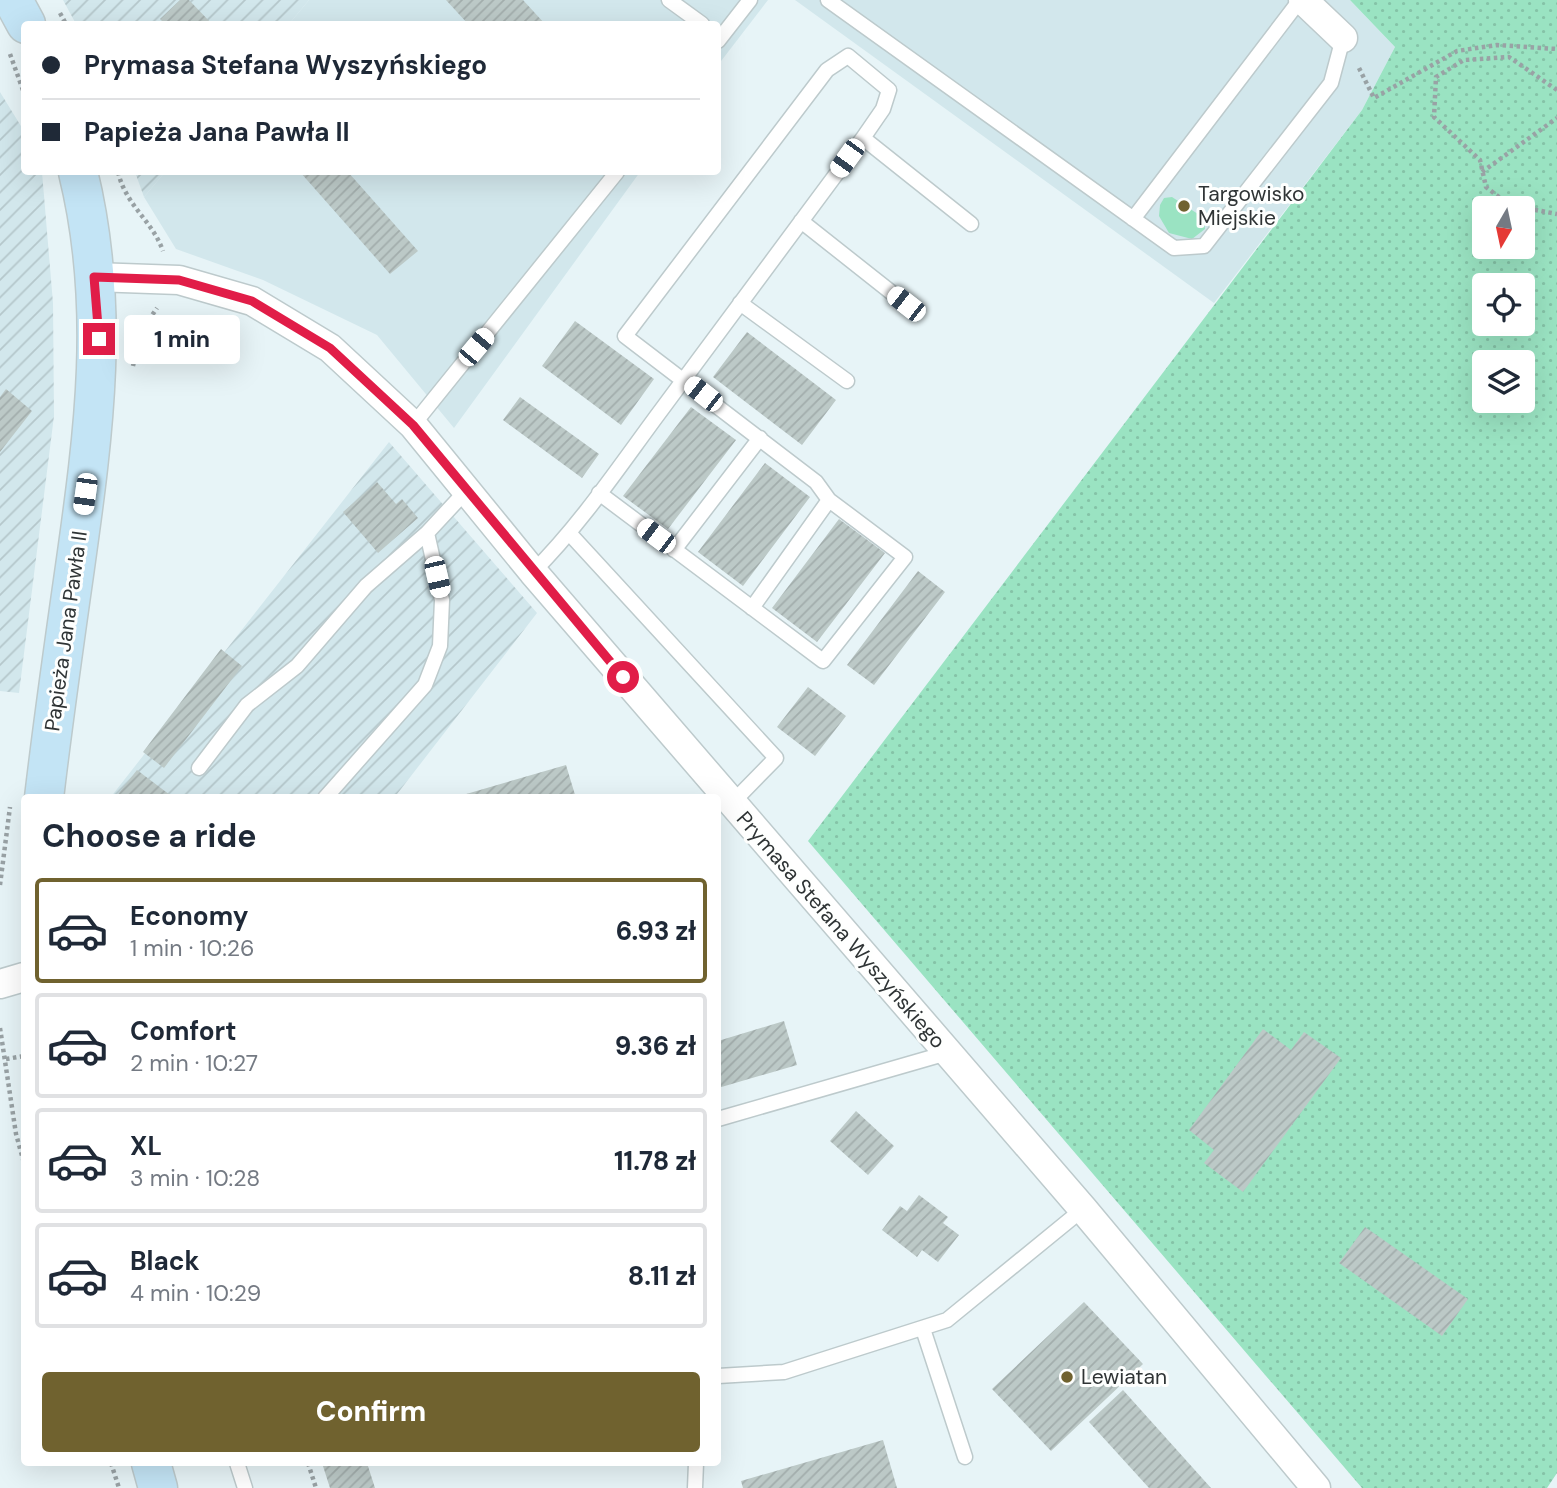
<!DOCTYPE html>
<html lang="en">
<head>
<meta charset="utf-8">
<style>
	body { margin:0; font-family:"DM Sans",sans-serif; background:#f2f2f3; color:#1f2937; height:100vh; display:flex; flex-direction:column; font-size:26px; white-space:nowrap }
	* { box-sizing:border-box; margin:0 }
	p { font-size:23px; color:#747a83 }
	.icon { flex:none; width:38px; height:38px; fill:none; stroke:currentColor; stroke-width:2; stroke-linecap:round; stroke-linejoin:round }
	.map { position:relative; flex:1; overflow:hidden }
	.drawer { position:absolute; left:21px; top:794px; width:700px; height:672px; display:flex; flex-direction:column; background:#fff; border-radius:7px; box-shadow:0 7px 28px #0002 }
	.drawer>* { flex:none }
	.hud { position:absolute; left:21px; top:21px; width:700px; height:154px; border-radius:7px; box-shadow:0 7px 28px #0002; display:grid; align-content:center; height:154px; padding:0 21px; background:#fff }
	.needle { width:46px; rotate:189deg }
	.buttons { position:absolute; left:1472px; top:196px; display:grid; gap:14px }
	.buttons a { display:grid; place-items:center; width:63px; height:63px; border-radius:7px; background:#fff; box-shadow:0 7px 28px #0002; font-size:35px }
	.end { position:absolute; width:32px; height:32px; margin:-16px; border:9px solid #e11d48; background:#fff; box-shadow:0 0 0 4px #fff }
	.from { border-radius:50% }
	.bubble { position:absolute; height:49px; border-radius:7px; background:#fff; box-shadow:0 7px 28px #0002; font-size:23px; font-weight:800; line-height:49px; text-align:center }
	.car { position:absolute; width:21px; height:42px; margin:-21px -10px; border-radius:9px; box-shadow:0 0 5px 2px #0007; background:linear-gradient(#fff 24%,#345 0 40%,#fff 0 76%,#345 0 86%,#fff 0) }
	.hud b { display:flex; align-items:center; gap:24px; height:66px; font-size:26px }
	.hud b+b { border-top:2px solid #e0e1e3 }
	.hud i { width:18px; height:18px; background:#1f2937 }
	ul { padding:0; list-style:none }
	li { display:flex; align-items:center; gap:21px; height:105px; margin:0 14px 10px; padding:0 7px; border:4px solid #e0e1e3; border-radius:7px }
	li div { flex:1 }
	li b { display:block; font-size:26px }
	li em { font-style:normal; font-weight:800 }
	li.active { border-color:#70622f }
	li>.icon { width:63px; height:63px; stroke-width:1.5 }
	h2 { padding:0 21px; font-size:32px; line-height:84px }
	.button { display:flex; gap:14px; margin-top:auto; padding:14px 21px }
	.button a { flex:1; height:80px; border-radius:7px; background:#70622f; color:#fff; font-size:28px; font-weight:800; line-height:80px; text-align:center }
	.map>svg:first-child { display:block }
	.built { fill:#d2e7ec }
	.industrial { fill:url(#industrial-furrows) }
	.grass { fill:#9ae3c2 }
	.park { fill:url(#park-dots); fill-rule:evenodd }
	.building { fill:url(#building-hatch) }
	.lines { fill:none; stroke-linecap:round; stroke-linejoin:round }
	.lane-casing { stroke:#bdcacc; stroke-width:17 }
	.street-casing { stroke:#bdcacc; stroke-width:31 }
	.secondary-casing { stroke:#bdcacc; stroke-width:41 }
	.path { stroke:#99a2a5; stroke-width:4.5; stroke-dasharray:3.5 3.5; stroke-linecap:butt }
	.lane { stroke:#fff; stroke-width:14 }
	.street { stroke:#fff; stroke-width:28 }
	.secondary { stroke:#c3e4f5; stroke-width:38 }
	.route { stroke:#e11d48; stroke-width:9 }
	.poi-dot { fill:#70622f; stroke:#fefffe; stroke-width:2.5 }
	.labels { text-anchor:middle; stroke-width:6; stroke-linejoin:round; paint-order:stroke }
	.poi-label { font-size:21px; fill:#2f3435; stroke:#fefffe; text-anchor:start }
	.street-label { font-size:21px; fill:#2f3435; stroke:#fefffe }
</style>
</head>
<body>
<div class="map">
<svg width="1557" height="1488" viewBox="0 0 1557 1488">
	<defs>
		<pattern id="industrial-furrows" width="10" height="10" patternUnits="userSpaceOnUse" patternTransform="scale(1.75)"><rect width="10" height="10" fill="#d2e7ec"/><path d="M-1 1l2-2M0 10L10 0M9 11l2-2" fill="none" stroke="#b5c7cb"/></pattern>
		<pattern id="park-dots" width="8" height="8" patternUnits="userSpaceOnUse" patternTransform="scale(1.75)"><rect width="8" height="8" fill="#9ae3c2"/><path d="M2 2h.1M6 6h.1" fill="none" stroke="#85c3a7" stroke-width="1.8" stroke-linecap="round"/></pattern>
		<pattern id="building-hatch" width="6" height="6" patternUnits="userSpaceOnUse" patternTransform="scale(1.75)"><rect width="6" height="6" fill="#bcc9c7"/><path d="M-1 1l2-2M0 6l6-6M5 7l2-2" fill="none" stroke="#a2adac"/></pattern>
	</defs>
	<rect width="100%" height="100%" fill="#e7f4f7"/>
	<path class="built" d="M 309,0 L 768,0 L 718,65 L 718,24 L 289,24 Z
		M 795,0 L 1350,0 L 1395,47 L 1362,110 L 1214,303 Z
		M 165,172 L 640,172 L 454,428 L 377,335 L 263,280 L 176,249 L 144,197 Z"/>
	<path class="industrial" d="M 63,0 L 309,0 L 289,24 L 76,24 Z
		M 0,92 L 24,131 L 24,172 L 42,172 L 53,303 L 54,416 L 19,693 L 0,691 Z
		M 135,172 L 165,172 L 144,197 Z
		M 389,442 L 537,613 L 394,798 L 110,798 Z"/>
	<path class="grass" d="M 1172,197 L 1204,218 L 1205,229 L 1192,239 L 1169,233 L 1159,216 L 1160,205 L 1164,198 Z"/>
	<path class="park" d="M 1350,0 L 1557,0 L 1557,1473 L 1547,1488 L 1362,1488 L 808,841 L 1362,110 L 1395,47 ZM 1484,208 L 1522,208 L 1522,247 L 1484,247 ZM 1484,285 L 1522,285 L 1522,324 L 1484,324 ZM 1484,362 L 1522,362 L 1522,401 L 1484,401 Z"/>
	<path class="building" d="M 180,0 L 189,0 L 212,24 L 165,24 L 160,19 Z
		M 446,0 L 523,0 L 545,24 L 468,24 Z
		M 300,172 L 348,172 L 418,251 L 390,274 Z
		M 575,321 L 654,379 L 621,425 L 542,366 Z
		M 747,332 L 836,400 L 802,445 L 713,377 Z
		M 6,389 L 32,411 L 0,452 L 0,397 Z
		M 520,397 L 599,454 L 582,478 L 503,420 Z
		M 691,407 L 736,440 L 668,529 L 623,496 Z
		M 765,463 L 810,497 L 743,586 L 698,552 Z
		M 377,482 L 396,504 L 402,499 L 418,518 L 378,553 L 343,512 Z
		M 839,519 L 885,553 L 817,642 L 772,608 Z
		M 918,571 L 945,592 L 874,685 L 847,665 Z
		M 221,649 L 242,666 L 164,768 L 143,752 Z
		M 808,687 L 846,716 L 815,756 L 777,727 Z
		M 566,765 L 576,798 L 456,798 L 456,797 Z
		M 137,770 L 174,798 L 115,798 Z
		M 784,1021 L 797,1065 L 718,1088 L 718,1041 Z
		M 1263,1029 L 1291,1050 L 1304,1032 L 1341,1058 L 1243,1192 L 1204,1163 L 1214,1150 L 1189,1130 Z
		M 856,1111 L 894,1146 L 868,1175 L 830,1141 Z
		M 919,1195 L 948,1217 L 943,1223 L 959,1235 L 938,1262 L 922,1250 L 917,1257 L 882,1230 L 900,1206 L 907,1211 Z
		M 1365,1227 L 1468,1299 L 1442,1336 L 1339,1263 Z
		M 1084,1302 L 1143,1364 L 1051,1451 L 992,1389 Z
		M 1123,1390 L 1211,1488 L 1149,1488 L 1089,1422 Z
		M 883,1440 L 897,1488 L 743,1488 L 741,1481 Z
		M 322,1463 L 367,1463 L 375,1488 L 330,1488 Z"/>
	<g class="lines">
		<g class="lane-casing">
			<path id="lane" d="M 669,0 L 702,24
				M 828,0 L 1174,248 L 1204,246 L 1331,83 L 1343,38
				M 718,41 L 750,0
				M 863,138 L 971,224
				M 1133,219 L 1300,0
				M 801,221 L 906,304
				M 740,303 L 847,381
				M 413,425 L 617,172
				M 570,534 L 776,758 L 732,803
				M 674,550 L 760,438
				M 533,572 C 582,523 621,464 662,409 C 729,318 796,228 863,138 L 883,109 L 889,90 L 848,56 L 827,70 L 625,336 L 816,482 L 829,500 L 905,557 L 823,661 L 599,493
				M 752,608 L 829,500
				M 199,768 L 247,705 L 297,666 L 366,586 L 427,533 L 466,491
				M 325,798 L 425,685 L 440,646 L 442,600 L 427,533
				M 718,1119 L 947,1053
				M 923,1329 L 965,1457
				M 718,1376 L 784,1372 L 947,1320 L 1083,1209
				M 237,1463 L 245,1488
				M 695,1488 L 696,1463"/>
		</g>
		<g class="street-casing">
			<path id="street" d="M 1303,0 L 1343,38
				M 94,277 L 179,280 L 252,301 L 330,348 L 413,425 L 533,572 L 1083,1209 L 1316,1488
				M 0,984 L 24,977"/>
		</g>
		<g class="secondary-casing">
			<path id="secondary" d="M 13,0 L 26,24
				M 44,798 C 53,721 64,644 75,567 C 94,432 111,306 78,172
				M 151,1463 L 158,1488"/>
		</g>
		<path class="path" d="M 60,13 L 66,24
			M 10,54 L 24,93
			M 1359,68 L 1374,98 L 1457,51 L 1497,45 L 1557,49
			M 1557,90 L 1509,57 L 1464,60 L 1436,77 L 1434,117 L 1480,160 L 1486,187 L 1509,205 L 1557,214
			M 118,172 C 126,206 152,220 163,251
			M 1482,172 L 1557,118
			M 133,366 L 140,333 L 157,308
			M 0,885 L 10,807
			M 0,1028 L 16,1134 L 24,1163
			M 6,1059 L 24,1056
			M 111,1463 L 119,1488
			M 308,1463 L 316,1488"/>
		<use href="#lane" class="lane"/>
		<use href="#street" class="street"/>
		<use href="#secondary" class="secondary"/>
	</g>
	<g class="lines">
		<path class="route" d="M 99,339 L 94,277 L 179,280 L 252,301 L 330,348 L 413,425 L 623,677"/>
	</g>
	<g class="poi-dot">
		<circle cx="1184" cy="206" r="7"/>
		<circle cx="1067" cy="1377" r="7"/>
	</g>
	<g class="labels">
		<g class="poi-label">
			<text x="1198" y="201">Targowisko<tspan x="1198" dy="24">Miejskie</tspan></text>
			<text x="1081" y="1384">Lewiatan</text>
		</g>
		<g class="street-label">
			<text transform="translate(66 631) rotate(-82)" y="7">Papieża Jana Pawła II</text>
			<text transform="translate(841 930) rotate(49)" y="7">Prymasa Stefana Wyszyńskiego</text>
		</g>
	</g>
</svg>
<div class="buttons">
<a><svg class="needle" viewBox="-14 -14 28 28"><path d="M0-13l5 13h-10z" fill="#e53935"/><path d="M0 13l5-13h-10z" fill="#747a83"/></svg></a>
<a><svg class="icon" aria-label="locate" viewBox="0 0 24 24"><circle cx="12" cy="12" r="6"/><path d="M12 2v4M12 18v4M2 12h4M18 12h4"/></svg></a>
<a><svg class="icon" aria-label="layers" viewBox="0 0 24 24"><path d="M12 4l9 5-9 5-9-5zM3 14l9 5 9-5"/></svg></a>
</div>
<i class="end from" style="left:623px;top:677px"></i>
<i class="end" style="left:99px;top:339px"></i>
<div class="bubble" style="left:124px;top:315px;width:116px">1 min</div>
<i class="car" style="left:847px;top:158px;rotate:216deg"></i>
<i class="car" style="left:906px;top:304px;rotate:308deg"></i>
<i class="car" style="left:476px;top:347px;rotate:40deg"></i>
<i class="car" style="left:703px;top:394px;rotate:308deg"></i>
<i class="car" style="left:85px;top:494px;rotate:188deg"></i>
<i class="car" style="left:656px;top:536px;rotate:307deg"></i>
<i class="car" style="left:437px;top:577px;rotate:167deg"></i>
<div class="hud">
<b><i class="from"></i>Prymasa Stefana Wyszyńskiego</b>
<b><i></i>Papieża Jana Pawła II</b>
</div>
<section class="drawer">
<h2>Choose a ride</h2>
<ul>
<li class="active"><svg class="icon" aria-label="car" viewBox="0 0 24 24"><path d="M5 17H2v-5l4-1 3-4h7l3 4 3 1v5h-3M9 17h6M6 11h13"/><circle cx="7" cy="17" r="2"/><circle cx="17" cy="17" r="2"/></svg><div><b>Economy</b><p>1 min · 10:26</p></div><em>6.93 zł</em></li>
<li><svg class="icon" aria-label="car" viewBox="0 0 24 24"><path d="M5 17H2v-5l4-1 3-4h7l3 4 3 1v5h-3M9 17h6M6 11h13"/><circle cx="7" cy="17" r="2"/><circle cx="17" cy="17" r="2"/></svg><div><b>Comfort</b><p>2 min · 10:27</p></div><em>9.36 zł</em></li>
<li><svg class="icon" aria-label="car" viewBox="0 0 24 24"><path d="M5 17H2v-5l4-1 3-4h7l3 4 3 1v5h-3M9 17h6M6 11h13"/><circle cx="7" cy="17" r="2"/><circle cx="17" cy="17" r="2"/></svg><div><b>XL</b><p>3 min · 10:28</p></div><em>11.78 zł</em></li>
<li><svg class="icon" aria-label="car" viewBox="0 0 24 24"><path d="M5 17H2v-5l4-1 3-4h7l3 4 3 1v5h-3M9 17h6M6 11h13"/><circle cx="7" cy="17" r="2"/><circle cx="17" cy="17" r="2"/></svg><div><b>Black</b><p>4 min · 10:29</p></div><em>8.11 zł</em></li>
</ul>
<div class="button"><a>Confirm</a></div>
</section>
</div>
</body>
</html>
